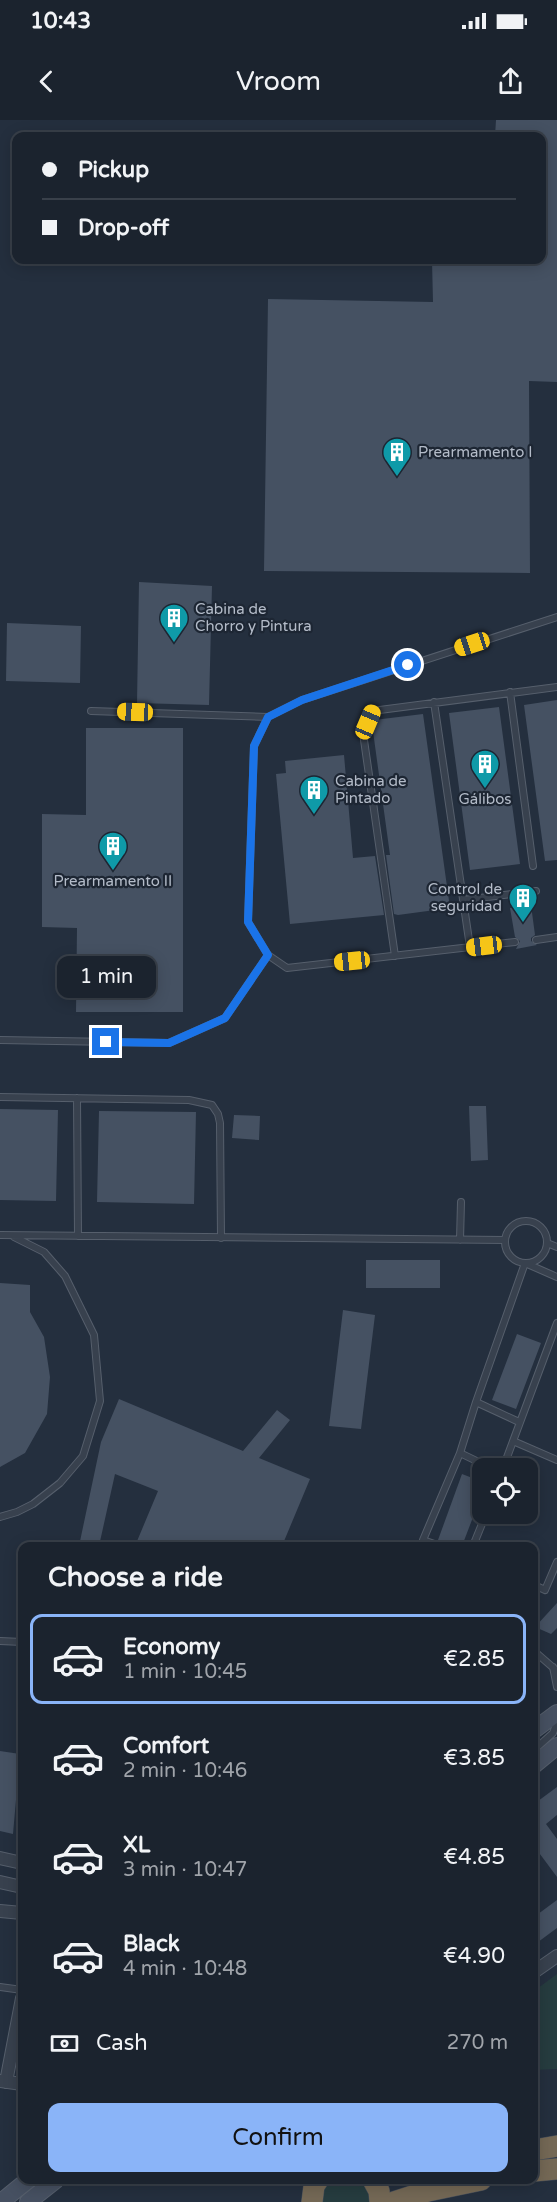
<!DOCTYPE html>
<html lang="en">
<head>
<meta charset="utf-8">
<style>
	body { margin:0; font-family:"Varela Round",sans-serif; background:#282f3a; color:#f1f3f6; height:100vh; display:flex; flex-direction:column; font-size:22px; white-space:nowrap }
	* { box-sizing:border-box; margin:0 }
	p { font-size:20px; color:#a0a4aa }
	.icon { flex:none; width:33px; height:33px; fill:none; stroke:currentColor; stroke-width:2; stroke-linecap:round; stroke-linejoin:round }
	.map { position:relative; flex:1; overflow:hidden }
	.details { position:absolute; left:18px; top:1422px; width:520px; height:642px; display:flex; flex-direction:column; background:#1b232e; border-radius:12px; box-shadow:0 3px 15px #0003,0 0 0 2px #39404a }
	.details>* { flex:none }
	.top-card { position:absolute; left:12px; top:12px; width:534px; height:132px; border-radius:12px; box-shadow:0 3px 15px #0003,0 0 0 2px #39404a; display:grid; align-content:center; height:132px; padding:0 30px; background:#1b232e }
	.controls { position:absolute; left:472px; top:1338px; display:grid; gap:12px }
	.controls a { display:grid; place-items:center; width:66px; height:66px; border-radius:12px; background:#1b232e; box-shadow:0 3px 15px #0003,0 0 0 2px #39404a; font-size:30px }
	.end { position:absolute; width:27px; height:27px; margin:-14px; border:8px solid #1a73e8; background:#fff; box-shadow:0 0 0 3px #fff }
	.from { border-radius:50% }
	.bubble { position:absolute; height:42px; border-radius:12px; background:#1b232e; box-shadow:0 3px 15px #0003,0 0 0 2px #39404a; font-size:20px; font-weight:600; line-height:42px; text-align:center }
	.car { position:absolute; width:18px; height:36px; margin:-18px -9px; border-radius:8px; box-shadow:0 0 4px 2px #0007; background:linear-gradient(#f5c518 24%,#345 0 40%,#f5c518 0 76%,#345 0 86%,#f5c518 0) }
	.top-card b { display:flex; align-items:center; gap:21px; height:57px; font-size:22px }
	.top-card b+b { border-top:2px solid #39404a }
	.top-card i { width:15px; height:15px; background:#f1f3f6 }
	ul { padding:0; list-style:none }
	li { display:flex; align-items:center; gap:18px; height:90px; margin:0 12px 9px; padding:0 18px; border:3px solid transparent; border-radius:12px }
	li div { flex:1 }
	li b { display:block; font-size:22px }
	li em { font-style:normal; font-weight:600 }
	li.active { border-color:#8ab4f8 }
	li>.icon { width:54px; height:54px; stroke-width:1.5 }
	h2 { padding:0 30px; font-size:27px; line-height:72px }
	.pay { display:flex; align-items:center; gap:15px; height:66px; padding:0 30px; font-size:22px }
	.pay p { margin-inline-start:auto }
	.button { display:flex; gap:12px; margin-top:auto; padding:12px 30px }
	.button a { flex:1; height:69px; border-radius:12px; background:#8ab4f8; color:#111; font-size:24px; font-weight:600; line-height:69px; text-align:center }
	.status { display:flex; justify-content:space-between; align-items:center; height:42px; padding:0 30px; background:#1b232e; direction:ltr }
	.status svg { height:16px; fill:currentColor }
	header { display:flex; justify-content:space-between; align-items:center; height:78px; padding:0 30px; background:#1b232e; font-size:27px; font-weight:600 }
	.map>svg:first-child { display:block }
	.green { fill:#263c3f }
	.building { fill:#455162 }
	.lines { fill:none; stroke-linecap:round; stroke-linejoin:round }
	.lane-casing { stroke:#565f6c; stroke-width:8 }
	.street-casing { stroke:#565f6c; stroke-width:14 }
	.secondary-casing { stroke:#565f6c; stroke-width:18 }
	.highway-casing { stroke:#434c59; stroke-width:22 }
	.lane { stroke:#38414e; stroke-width:6 }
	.street { stroke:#38414e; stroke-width:12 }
	.secondary { stroke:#465061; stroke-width:16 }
	.highway { stroke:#746855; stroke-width:21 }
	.route { stroke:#1a73e8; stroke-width:8 }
	.labels { text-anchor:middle; stroke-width:4.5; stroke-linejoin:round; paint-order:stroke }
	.poi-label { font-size:15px; fill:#b4bcc9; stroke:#1d2633; text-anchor:start }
</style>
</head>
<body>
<div class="status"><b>10:43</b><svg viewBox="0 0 49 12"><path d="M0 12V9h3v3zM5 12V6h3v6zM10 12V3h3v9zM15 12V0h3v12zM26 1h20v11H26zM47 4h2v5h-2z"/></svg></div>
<header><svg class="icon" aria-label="back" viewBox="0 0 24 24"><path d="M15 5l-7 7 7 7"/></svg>Vroom<svg class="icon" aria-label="share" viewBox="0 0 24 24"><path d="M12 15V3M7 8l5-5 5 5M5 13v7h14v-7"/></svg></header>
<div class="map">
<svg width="557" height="2082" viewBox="0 0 557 2082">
	<rect width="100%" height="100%" fill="#242f3e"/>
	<path class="green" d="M 557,1854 L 557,1949 L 534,1950 L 534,1871 Z
		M 331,2060 L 361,2060 L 369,2070 L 370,2082 L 321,2082 L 324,2068 Z"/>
	<path class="building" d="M 496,0 L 557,0 L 557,262 L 529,261 L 530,453 L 264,451 L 268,179 L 433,182 L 432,141 L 493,142 L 493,140 L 542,140 L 542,16 L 495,16 Z
		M 139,462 L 212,466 L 209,585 L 137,583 Z
		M 7,503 L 81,506 L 80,563 L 6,561 Z
		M 557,580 L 557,740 L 545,741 L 524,585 Z
		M 499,587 L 520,744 L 470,750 L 449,593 Z
		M 423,594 L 450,788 L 398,795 L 394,794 L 386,735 L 390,735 L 372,604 L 374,600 Z
		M 86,608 L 183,608 L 183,892 L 76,892 L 77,808 L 42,807 L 42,694 L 86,695 Z
		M 344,635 L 353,738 L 375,736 L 384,795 L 290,804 L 276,654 L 286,653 L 285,641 Z
		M 531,785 L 535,815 L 531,818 L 531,821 L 537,825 L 516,829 L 520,821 L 515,817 L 510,788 Z
		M 469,986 L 486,986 L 488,1040 L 471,1041 Z
		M 0,989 L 58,990 L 56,1081 L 0,1080 Z
		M 99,991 L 196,992 L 194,1084 L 97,1082 Z
		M 234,995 L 260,996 L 259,1020 L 232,1018 Z
		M 366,1140 L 440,1140 L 440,1168 L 366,1168 Z
		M 0,1163 L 30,1165 L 30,1192 L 44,1217 L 50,1257 L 47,1294 L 25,1333 L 0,1347 Z
		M 343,1190 L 375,1195 L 361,1309 L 329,1306 Z
		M 517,1214 L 541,1223 L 516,1289 L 492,1280 Z
		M 119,1279 L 243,1331 L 277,1290 L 290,1300 L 259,1338 L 310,1359 L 282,1426 L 135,1426 L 158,1371 L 115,1354 L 99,1426 L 79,1426 L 101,1322 Z
		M 462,1354 L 483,1362 L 483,1371 L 462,1426 L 456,1426 L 438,1420 Z
		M 557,1483 L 557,1508 L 551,1514 L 535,1507 Z
		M 0,1631 L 20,1634 L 13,1714 L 0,1711 Z
		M 557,1667 L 557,1695 L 546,1704 L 557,1719 L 557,1757 L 534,1726 L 534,1684 Z
		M 557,1780 L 557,1808 L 534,1825 L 534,1797 Z"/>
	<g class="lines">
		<g class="lane-casing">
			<path id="lane" d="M 510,572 L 533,746
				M 434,582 L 470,827
				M 91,591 L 268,597
				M 463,780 L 536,771
				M 536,820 L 557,817
				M 268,835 L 248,802 L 254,626 L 268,597 L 302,580 L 557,497
				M 395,836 L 363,613 L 372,591 L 557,567
				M 0,920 L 169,923 L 225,898 L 268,835 L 287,848 L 515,822
				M 0,977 L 189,980 L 212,985 L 218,994 L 220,1003 L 221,1118
				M 77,978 L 78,1116
				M505 1122a21 21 0 1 1 42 0a21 21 0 1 1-42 0Z
				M 0,1115 L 505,1120
				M 460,1120 L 461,1082
				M 547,1123 L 557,1127
				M 476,1282 L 519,1302
				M 513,1321 L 557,1340
				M 460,1333 L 491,1348
				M 503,1348 L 557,1203
				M 0,1397 L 17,1392 L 33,1384 L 60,1363 L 83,1336 L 100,1281 L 94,1215 L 65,1156 L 44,1132 L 14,1117
				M 440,1426 L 423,1420 L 460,1333 L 476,1282 L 525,1143 L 557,1157
				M 473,1426 L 486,1394
				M 534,1465 L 545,1470 L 557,1442
				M 0,1521 L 22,1522
				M 534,1531 L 557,1551
				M 553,1547 L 557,1567
				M 534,1630 L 553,1613 L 557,1602
				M 0,1867 L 22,1870"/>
		</g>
		<g class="street-casing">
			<path id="street" d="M 0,1738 L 22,1743
				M 0,1762 L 22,1767
				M 0,1791 L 22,1793
				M 534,1852 L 557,1836
				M 0,1961 L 22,1964
				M 6,1962 L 22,1878"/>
		</g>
		<g class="secondary-casing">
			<path id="secondary" d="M 534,1610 L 557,1593
				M 534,1645 L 557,1626
				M 1,2082 L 28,2060
				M 28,2082 L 56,2060"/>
		</g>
		<g class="highway-casing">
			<path id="highway" d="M 534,2030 L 557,2026
				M 534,2051 L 557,2049
				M 373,2060 L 379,2071 L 380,2082
				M 312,2082 L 314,2066 L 318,2060
				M 394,2082 L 428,2071 L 481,2060"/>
		</g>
		<use href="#lane" class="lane"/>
		<use href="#street" class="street"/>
		<use href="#secondary" class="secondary"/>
		<use href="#highway" class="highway"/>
	</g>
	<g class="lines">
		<path class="route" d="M 106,922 L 169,923 L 225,898 L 268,835 L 248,802 L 254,626 L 268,597 L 302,580 L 408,545"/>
	</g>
	<defs>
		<g id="building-pin" transform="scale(1.5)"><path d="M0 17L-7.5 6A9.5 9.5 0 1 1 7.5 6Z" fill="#0f9aa8" stroke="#1d2633"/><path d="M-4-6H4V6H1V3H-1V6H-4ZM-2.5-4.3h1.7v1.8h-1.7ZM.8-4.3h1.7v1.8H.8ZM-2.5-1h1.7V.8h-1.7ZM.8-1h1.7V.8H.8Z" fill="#fff"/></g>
	</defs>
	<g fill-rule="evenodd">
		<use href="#building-pin" x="397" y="332"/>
		<use href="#building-pin" x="174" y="498"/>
		<use href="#building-pin" x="485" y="644"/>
		<use href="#building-pin" x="314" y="670"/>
		<use href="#building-pin" x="113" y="726"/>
		<use href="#building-pin" x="523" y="778"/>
	</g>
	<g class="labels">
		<g class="poi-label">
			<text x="418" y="337">Prearmamento I</text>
			<text x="195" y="494">Cabina de<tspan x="195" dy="17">Chorro y Pintura</tspan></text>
			<text x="335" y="666">Cabina de<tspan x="335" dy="17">Pintado</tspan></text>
			<text x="485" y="684" text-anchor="middle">Gálibos</text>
			<text x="113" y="766" text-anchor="middle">Prearmamento II</text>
			<text x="502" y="774" text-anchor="end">Control de<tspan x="502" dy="17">seguridad</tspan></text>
		</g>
	</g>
</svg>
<div class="controls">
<a><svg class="icon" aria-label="locate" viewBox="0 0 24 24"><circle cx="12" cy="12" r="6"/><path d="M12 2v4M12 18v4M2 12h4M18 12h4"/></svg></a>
</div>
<i class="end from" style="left:408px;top:545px"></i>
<i class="end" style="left:106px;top:922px"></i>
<div class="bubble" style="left:57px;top:836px;width:99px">1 min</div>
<i class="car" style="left:472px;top:524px;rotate:252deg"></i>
<i class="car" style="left:135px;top:592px;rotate:272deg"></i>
<i class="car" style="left:368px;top:602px;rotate:23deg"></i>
<i class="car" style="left:484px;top:826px;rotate:263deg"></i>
<i class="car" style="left:352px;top:841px;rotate:264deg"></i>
<div class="top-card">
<b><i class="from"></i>Pickup</b>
<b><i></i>Drop-off</b>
</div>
<section class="details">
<h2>Choose a ride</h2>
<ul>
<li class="active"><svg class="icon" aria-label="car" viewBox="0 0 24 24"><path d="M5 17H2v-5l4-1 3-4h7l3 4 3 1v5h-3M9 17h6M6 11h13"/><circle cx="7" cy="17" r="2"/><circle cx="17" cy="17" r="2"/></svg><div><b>Economy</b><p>1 min · 10:45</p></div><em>€2.85</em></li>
<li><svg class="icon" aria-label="car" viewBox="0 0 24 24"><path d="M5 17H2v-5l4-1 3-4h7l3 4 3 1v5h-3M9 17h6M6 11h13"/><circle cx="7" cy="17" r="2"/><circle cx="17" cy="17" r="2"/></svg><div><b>Comfort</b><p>2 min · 10:46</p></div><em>€3.85</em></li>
<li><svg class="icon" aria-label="car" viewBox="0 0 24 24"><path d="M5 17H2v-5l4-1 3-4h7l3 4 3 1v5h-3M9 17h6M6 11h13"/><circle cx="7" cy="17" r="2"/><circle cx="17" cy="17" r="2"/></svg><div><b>XL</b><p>3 min · 10:47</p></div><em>€4.85</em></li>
<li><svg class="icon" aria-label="car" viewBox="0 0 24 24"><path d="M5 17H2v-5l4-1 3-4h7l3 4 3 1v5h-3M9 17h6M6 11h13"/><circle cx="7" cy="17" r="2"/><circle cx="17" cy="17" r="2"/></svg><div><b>Black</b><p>4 min · 10:48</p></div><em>€4.90</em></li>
</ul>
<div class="pay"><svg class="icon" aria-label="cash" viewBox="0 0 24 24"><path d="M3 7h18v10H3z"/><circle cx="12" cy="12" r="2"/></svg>Cash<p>270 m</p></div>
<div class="button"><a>Confirm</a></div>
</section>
</div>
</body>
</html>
